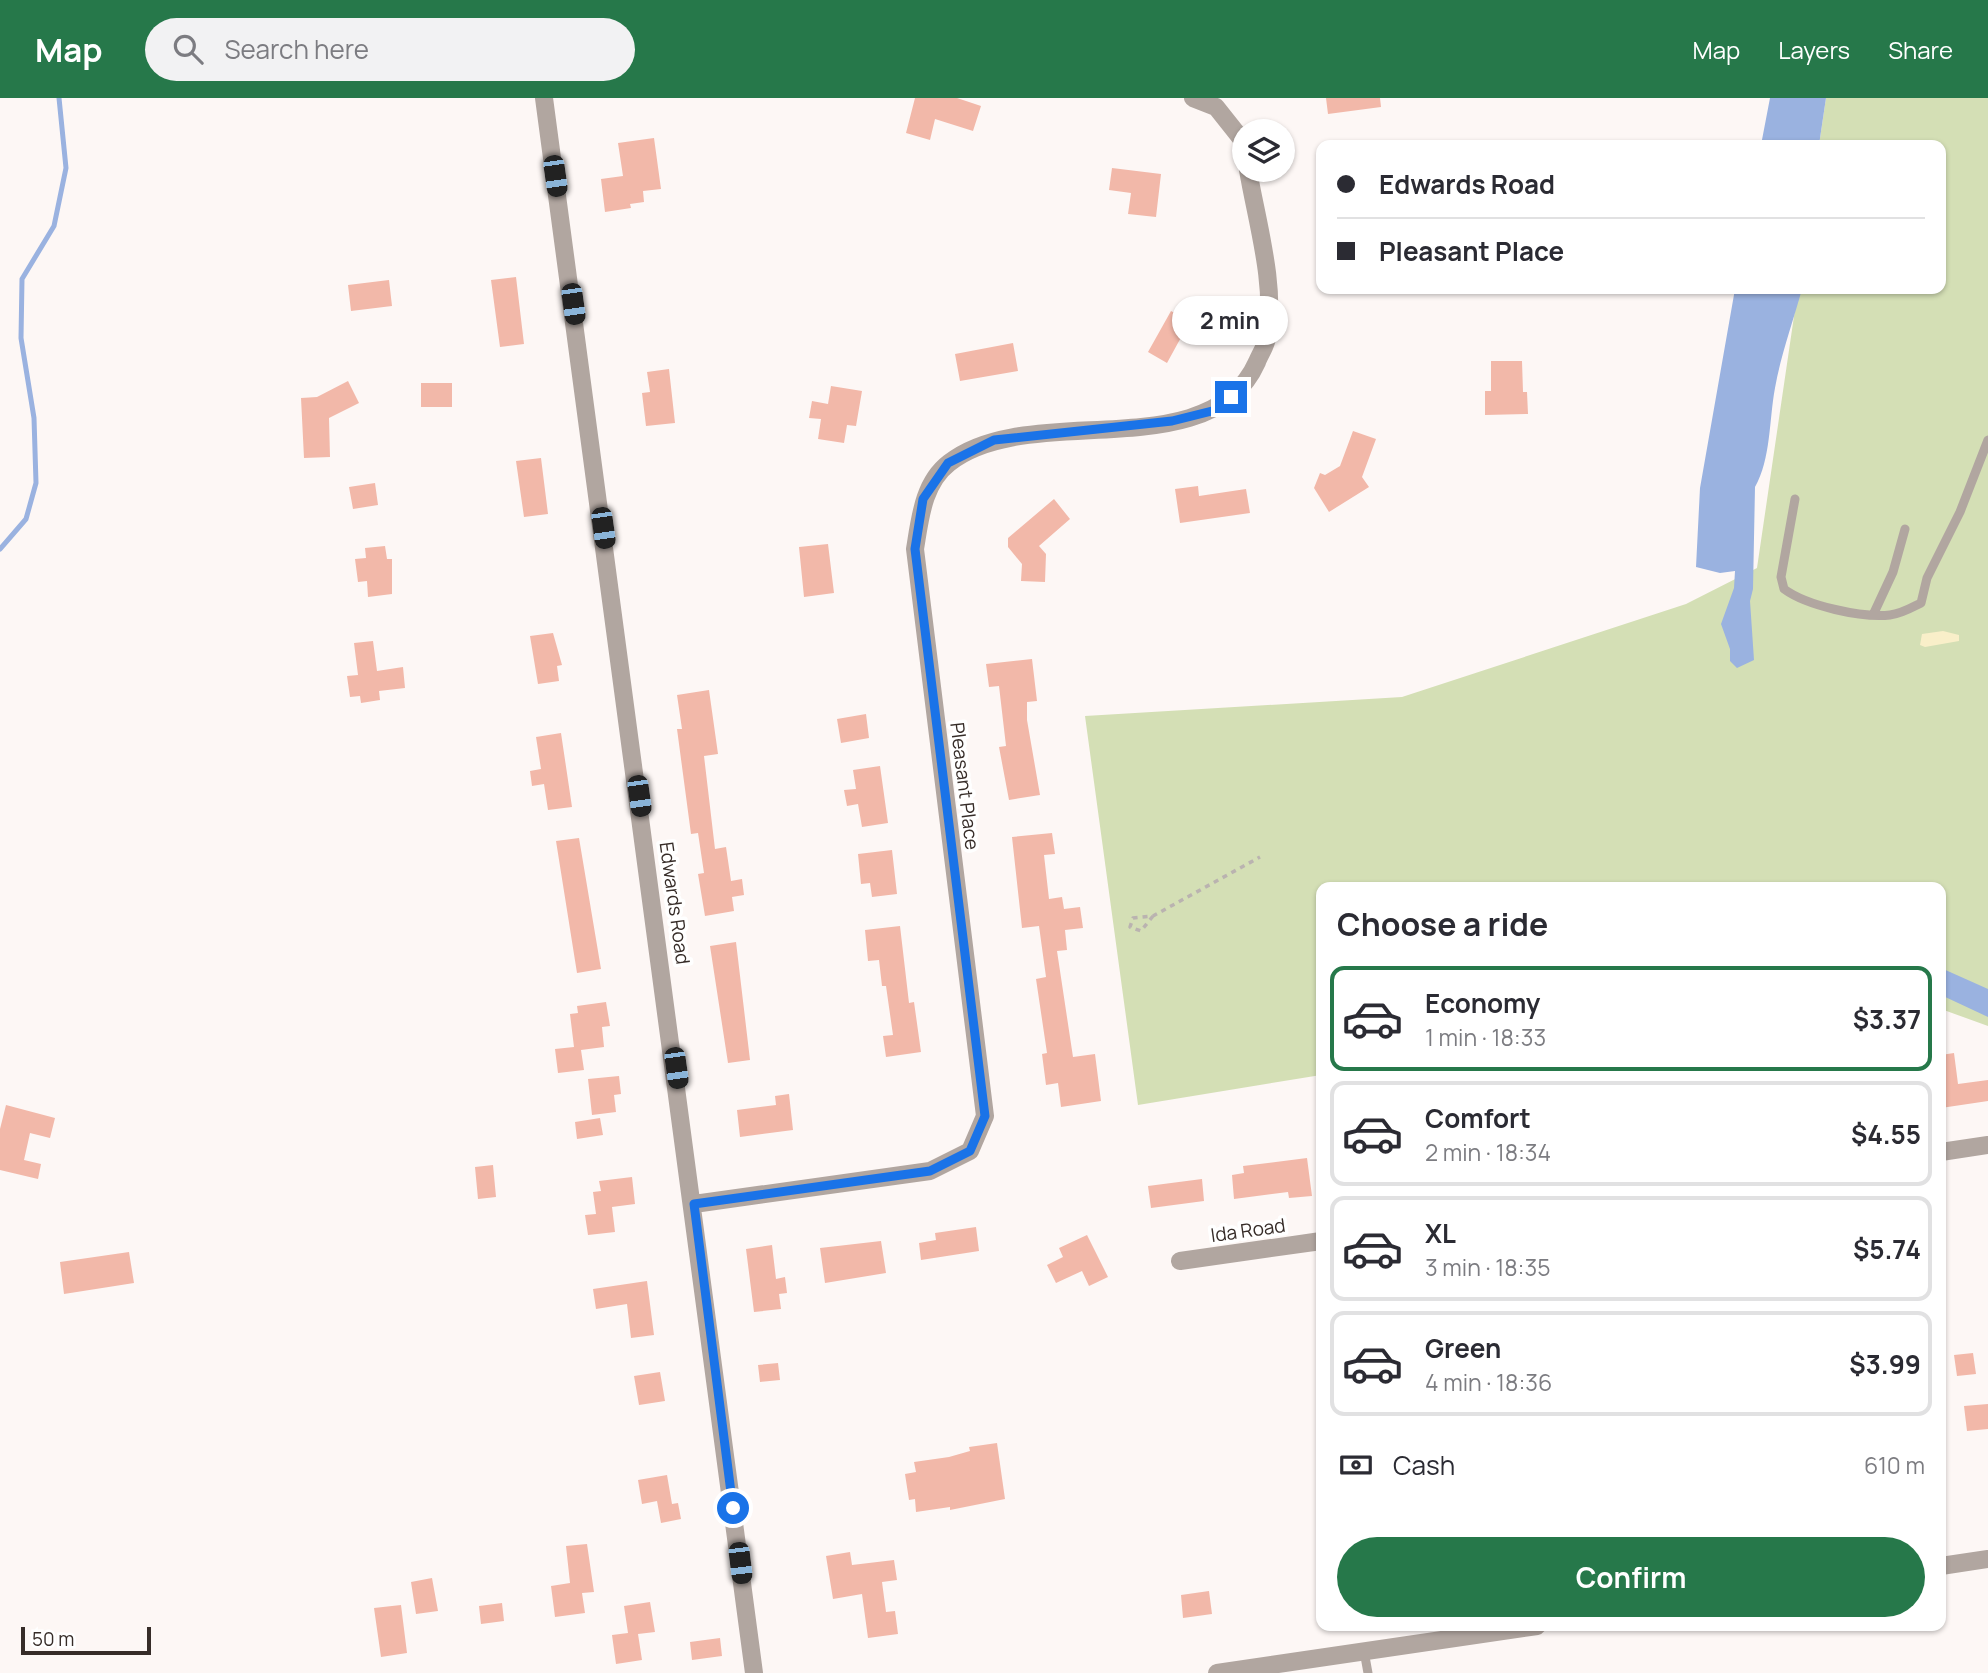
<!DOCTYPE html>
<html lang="en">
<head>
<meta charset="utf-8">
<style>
	body { margin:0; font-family:Manrope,sans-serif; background:#f2f2f3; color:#2b2b33; height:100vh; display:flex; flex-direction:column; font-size:26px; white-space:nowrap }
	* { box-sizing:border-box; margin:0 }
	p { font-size:23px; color:#7c7c81 }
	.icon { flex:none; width:38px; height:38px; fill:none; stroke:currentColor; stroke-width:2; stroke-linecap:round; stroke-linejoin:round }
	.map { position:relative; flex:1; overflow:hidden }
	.drawer { position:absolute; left:1316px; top:784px; width:630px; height:749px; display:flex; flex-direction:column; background:#fff; border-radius:14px; box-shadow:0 2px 5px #0004 }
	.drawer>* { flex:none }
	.hud { position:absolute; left:1316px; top:42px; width:630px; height:154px; border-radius:14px; box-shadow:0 2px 5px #0004; display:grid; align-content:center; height:154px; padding:0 21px; background:#fff }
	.buttons { position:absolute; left:1232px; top:21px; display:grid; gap:14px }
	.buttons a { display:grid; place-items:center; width:63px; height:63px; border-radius:50%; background:#fff; box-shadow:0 2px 5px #0004; font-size:35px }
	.scale { position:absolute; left:21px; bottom:18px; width:130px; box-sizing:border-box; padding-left:7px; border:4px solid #362c28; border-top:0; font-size:19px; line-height:24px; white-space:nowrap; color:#362c28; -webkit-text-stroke:5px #fff; paint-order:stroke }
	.end { position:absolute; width:32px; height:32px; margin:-16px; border:9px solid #1a73e8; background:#fff; box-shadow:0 0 0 4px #fff }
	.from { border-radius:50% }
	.bubble { position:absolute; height:49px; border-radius:24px; background:#fff; box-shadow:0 2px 5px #0004; font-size:23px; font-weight:700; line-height:49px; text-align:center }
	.car { position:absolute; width:21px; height:42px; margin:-21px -10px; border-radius:9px; box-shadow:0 0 5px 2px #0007; background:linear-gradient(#222 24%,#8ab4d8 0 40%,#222 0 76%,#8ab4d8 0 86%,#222 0) }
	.hud b { display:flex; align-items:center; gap:24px; height:66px; font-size:26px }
	.hud b+b { border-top:2px solid #e1e1e2 }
	.hud i { width:18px; height:18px; background:#2b2b33 }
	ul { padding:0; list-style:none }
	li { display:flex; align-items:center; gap:21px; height:105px; margin:0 14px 10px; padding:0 7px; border:4px solid #e1e1e2; border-radius:14px }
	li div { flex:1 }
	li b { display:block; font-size:26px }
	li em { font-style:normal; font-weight:700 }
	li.selected { border-color:#26784a }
	li>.icon { width:63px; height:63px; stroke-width:1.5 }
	h2 { padding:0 21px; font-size:32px; line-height:84px }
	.pay { display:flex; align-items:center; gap:18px; height:77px; padding:0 21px; font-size:26px }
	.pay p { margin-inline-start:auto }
	.action { display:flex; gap:14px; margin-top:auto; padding:14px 21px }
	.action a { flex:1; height:80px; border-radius:42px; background:#26784a; color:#fff; font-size:28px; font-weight:700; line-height:80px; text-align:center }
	header { display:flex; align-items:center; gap:42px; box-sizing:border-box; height:98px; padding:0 35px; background:#26784a; color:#fff }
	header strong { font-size:33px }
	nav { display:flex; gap:38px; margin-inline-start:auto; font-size:24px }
	.search { width:490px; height:63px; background:#f2f2f3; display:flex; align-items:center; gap:18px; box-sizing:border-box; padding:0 24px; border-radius:38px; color:#7c7c81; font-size:26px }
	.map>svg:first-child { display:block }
	.green { fill:#d4dfb5 }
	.sand { fill:#f9efc9 }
	.water { fill:#9ab2e0 }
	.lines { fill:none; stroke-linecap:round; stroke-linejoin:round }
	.stream { stroke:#9ab2e0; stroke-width:5 }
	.building { fill:#f2b8a9 }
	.path { stroke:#bab3b0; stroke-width:3.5; stroke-dasharray:5 5; stroke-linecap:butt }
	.service { stroke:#b1a6a0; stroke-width:9 }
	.minor { stroke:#b1a6a0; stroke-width:18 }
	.tertiary { stroke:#b1a6a0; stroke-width:18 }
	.route { stroke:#1a73e8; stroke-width:9 }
	.labels { text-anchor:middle; stroke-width:7; stroke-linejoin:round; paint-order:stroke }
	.street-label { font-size:19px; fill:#362c28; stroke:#fff }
</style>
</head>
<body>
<header>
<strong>Map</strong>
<div class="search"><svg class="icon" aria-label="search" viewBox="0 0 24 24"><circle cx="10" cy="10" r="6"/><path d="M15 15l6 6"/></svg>Search here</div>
<nav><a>Map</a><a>Layers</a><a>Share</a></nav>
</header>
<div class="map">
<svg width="1988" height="1575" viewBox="0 0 1988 1575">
	<rect width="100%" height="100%" fill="#fdf7f5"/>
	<path class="green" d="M 1826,0 L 1988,0 L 1988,928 L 1941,911 L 1941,789 L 1321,789 L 1321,977 L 1138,1007 L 1085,618 L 1402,599 L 1686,506 L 1757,470 L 1798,191 L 1941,191 L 1941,47 L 1819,47 Z"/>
	<path class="sand" d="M 1943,533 L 1959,537 L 1959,543 L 1925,549 L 1920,547 L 1922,536 Z"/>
	<path class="water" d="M 1770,0 L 1826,0 L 1819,47 L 1761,47 Z
		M 1735,191 L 1802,191 C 1793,224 1781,256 1775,290 C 1769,322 1771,361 1755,389 L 1753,491 L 1750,503 L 1754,562 L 1737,570 L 1730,563 L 1730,551 L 1721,526 L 1734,490 L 1735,473 L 1720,475 L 1696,469 L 1700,390 Z
		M 1941,870 L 1988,891 L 1988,919 L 1941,897 Z"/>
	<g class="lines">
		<path class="stream" d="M 0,451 L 26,421 L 36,385 L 34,320 L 21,240 L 22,181 L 54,128 L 66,70 L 59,0"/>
	</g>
	<path class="building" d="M 915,0 L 957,0 L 981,8 L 973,33 L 935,21 L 930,42 L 906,35 Z
		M 1326,0 L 1380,0 L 1381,9 L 1328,16 Z
		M 654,40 L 661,91 L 643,93 L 644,104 L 630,106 L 631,110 L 605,114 L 601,81 L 623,78 L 618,45 Z
		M 1112,70 L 1161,76 L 1156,119 L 1128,116 L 1131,95 L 1109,92 Z
		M 516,179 L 524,246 L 500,249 L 491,182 Z
		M 389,182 L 392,208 L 351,213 L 348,187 Z
		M 1171,213 L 1190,223 L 1167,265 L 1148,254 Z
		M 1013,245 L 1018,273 L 960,283 L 955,256 Z
		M 1491,263 L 1522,263 L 1523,294 L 1527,294 L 1528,316 L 1485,317 L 1485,293 L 1491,293 Z
		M 669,271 L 675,325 L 646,328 L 642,295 L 650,294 L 647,274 Z
		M 348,283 L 359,305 L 329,320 L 330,359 L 304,360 L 301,300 L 317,299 Z
		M 421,285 L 452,285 L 452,309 L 421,309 Z
		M 831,288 L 862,293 L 856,328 L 847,327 L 844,345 L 818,341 L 821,321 L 809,320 L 812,303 L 828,306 Z
		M 1353,333 L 1376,341 L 1362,379 L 1369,389 L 1329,414 L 1314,390 L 1320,375 L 1325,377 L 1340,368 Z
		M 541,360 L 548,416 L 524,419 L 516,363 Z
		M 375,385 L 378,407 L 353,411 L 349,389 Z
		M 1198,388 L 1199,398 L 1246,391 L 1250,415 L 1180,425 L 1175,391 Z
		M 1054,401 L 1070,421 L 1039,448 L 1046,456 L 1045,484 L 1021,483 L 1022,466 L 1008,449 L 1008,440 Z
		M 828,446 L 834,495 L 804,499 L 799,449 Z
		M 385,448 L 387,461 L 392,461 L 392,496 L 368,499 L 367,483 L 358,484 L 355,461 L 366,460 L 365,450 Z
		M 553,535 L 562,567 L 557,568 L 559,583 L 538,586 L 530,538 Z
		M 373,543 L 377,573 L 403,569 L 405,590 L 379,593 L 380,602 L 361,605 L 360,598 L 350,599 L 347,578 L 358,577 L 354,545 Z
		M 1032,561 L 1037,603 L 1027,604 L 1027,622 L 1040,697 L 1009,702 L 999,649 L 1006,648 L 999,588 L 989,589 L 986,566 Z
		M 709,592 L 718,656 L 704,658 L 715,751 L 726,749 L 731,783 L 742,781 L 744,797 L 732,799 L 734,813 L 705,818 L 698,776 L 704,775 L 698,735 L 691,736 L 677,631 L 682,631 L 677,597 Z
		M 866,616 L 869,640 L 841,645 L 837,621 Z
		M 561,635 L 572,709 L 548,712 L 544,686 L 532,688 L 530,673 L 541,671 L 536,639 Z
		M 880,668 L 888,725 L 862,729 L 858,706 L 847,708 L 844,692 L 856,691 L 853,672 Z
		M 1052,735 L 1055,756 L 1044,757 L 1049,801 L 1062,799 L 1064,811 L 1080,809 L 1083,830 L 1065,832 L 1067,852 L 1057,853 L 1073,959 L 1095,956 L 1101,1003 L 1061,1009 L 1058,985 L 1046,987 L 1042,956 L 1047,955 L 1036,881 L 1046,879 L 1039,828 L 1022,830 L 1012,739 Z
		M 579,740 L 601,871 L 577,875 L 556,743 Z
		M 892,752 L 897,796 L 872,799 L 870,785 L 861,786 L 858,756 Z
		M 900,828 L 909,905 L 914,904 L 921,954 L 886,959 L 883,938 L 893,937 L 886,888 L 882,888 L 879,862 L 868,863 L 865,832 Z
		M 736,844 L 750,962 L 728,965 L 710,848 Z
		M 606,904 L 610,928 L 602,929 L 604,949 L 581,952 L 584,972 L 558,975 L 555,951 L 574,949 L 570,916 L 578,915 L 577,908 Z
		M 1954,955 L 1958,986 L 1988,982 L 1988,1003 L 1941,1010 L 1941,957 Z
		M 619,978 L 621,996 L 614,997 L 616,1014 L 592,1017 L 588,981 Z
		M 789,996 L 793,1032 L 740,1039 L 737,1012 L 776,1007 L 775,998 Z
		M 6,1007 L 55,1020 L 50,1040 L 30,1035 L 24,1062 L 41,1066 L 38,1081 L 0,1072 L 0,1031 Z
		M 600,1020 L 603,1037 L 577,1041 L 575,1024 Z
		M 1307,1060 L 1312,1098 L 1289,1100 L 1288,1094 L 1234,1101 L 1232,1077 L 1244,1075 L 1243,1068 Z
		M 493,1067 L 496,1099 L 478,1101 L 475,1069 Z
		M 632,1079 L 635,1106 L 612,1109 L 615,1134 L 588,1137 L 585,1117 L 596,1116 L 593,1094 L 601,1093 L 599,1083 Z
		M 1202,1081 L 1204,1103 L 1151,1110 L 1148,1088 Z
		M 976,1129 L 979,1153 L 921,1162 L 919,1145 L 936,1142 L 935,1135 Z
		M 1087,1137 L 1108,1179 L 1089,1188 L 1082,1173 L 1056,1185 L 1047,1167 L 1063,1159 L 1059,1150 Z
		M 881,1143 L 886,1175 L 825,1185 L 820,1150 Z
		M 772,1147 L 776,1181 L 785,1179 L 787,1195 L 779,1196 L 781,1211 L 754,1214 L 746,1151 Z
		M 129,1154 L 134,1185 L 64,1196 L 60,1164 Z
		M 647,1183 L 654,1237 L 631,1240 L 627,1206 L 596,1211 L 593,1191 Z
		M 1973,1255 L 1976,1276 L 1957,1278 L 1954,1257 Z
		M 778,1265 L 780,1282 L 760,1284 L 758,1267 Z
		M 660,1274 L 665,1303 L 639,1307 L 634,1278 Z
		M 1988,1306 L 1988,1331 L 1967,1333 L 1964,1308 Z
		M 997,1345 L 1005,1401 L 950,1412 L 950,1409 L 916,1414 L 915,1401 L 909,1402 L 905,1376 L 916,1374 L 914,1364 L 949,1359 L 970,1353 L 969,1349 Z
		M 667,1377 L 672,1406 L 678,1405 L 681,1421 L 661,1425 L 657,1403 L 642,1406 L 638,1382 Z
		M 587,1446 L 594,1494 L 582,1495 L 585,1515 L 555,1519 L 551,1488 L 570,1485 L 566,1448 Z
		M 850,1454 L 852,1467 L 894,1462 L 897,1482 L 882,1484 L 886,1514 L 895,1513 L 898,1536 L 868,1540 L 862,1496 L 833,1501 L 826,1458 Z
		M 432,1480 L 438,1513 L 416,1516 L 411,1484 Z
		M 1209,1493 L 1212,1516 L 1183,1520 L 1181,1497 Z
		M 650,1504 L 655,1534 L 638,1536 L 642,1562 L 616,1566 L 612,1537 L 628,1535 L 624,1508 Z
		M 502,1505 L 504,1523 L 481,1526 L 479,1508 Z
		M 401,1507 L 407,1555 L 381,1559 L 374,1510 Z
		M 720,1540 L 722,1558 L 692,1562 L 690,1544 Z"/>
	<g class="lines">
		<path class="path" d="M 1153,818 L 1141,833 L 1130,829 L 1133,820 L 1153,818 L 1260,759"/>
		<path class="service" d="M 1795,401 L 1781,479 L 1784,491 C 1807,508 1862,520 1890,517 C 1901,516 1911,510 1921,505 L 1927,480 L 1960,414 L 1988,342
			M 1873,517 L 1893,474 L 1905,431
			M 1364,1553 L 1368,1575"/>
		<path class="minor" d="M 544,0 L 754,1575
			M 1193,0 L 1216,9 L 1243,43 L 1244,48
			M 1941,1054 L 1988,1047
			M 694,1106 L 930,1073 L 970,1053 L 985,1018 L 915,451 C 920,421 923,385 949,365 C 1030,301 1209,372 1257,264 C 1260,256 1266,248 1267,240 C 1276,186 1257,125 1248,72
			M 1180,1163 L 1321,1143"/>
		<path class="tertiary" d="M 1941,1468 L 1988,1461
			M 1217,1575 L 1537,1528"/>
	</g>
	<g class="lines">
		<path class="route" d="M 733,1410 L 694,1106 L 930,1073 L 970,1053 L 985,1018 L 915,451 L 923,401 L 948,365 L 994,342 L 1172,323 L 1216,312 L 1231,299"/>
	</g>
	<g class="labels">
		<g class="street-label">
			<text transform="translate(965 688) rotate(83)" y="7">Pleasant Place</text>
			<text transform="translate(675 805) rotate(82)" y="7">Edwards Road</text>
			<text transform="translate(1248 1132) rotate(-8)" y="7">Ida Road</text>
		</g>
	</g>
</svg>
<div class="buttons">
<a><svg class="icon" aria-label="layers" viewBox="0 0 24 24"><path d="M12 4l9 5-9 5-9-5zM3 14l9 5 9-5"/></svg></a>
</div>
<div class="scale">50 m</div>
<i class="end from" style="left:733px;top:1410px"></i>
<i class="end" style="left:1231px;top:299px"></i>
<div class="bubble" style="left:1172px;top:198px;width:116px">2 min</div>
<i class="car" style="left:555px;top:78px;rotate:172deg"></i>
<i class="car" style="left:573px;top:206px;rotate:172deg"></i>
<i class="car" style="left:603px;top:430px;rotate:172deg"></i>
<i class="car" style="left:639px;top:698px;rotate:172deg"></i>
<i class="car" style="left:676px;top:970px;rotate:172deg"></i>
<i class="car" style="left:740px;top:1465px;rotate:173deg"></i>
<div class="hud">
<b><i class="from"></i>Edwards Road</b>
<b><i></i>Pleasant Place</b>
</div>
<section class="drawer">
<h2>Choose a ride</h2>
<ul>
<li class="selected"><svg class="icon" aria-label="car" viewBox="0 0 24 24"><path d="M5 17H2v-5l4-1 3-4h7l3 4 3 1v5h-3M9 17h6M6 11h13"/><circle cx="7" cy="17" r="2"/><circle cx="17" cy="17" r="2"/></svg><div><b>Economy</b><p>1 min · 18:33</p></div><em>$3.37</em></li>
<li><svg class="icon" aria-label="car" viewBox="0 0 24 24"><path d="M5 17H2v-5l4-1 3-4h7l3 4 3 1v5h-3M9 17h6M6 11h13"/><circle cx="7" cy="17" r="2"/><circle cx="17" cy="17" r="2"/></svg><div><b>Comfort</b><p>2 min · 18:34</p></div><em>$4.55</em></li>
<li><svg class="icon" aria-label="car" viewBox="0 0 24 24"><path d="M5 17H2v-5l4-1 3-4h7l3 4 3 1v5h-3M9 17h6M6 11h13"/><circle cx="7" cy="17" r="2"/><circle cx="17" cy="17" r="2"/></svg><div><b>XL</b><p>3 min · 18:35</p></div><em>$5.74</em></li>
<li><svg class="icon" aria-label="car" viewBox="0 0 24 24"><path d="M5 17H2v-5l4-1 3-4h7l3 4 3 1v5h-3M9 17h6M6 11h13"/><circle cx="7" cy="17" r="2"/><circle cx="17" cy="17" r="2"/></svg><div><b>Green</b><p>4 min · 18:36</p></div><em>$3.99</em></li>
</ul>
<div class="pay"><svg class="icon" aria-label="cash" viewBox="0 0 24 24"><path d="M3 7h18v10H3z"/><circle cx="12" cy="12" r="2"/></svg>Cash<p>610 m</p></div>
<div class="action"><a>Confirm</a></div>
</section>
</div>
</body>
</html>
